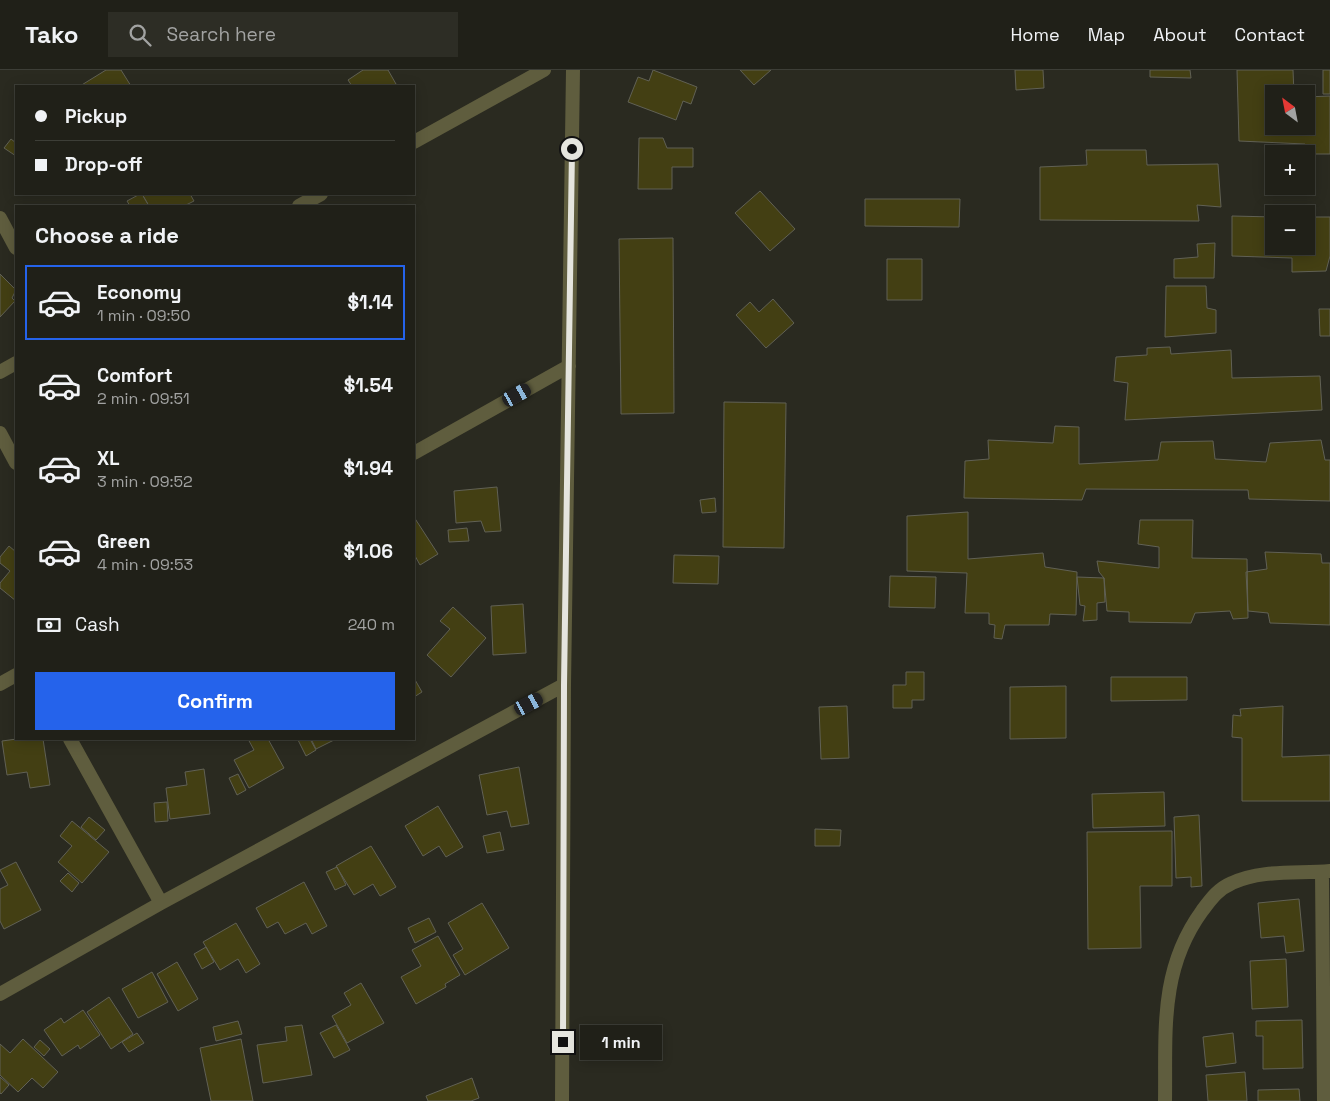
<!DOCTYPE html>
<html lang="en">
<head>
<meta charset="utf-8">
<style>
	body { margin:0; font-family:"Space Grotesk",sans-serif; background:#2d2d25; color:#f1f3f6; height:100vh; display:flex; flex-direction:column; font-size:19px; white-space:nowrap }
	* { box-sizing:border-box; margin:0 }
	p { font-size:16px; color:#a2a3a2 }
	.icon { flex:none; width:28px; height:28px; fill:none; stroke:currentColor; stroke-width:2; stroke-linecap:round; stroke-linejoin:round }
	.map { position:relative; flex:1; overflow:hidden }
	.panel { position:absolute; left:15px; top:135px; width:400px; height:535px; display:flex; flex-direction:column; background:#202018; border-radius:0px; box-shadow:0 2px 12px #0003,0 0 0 1px #3d3e37 }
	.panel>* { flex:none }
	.banner { position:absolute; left:15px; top:15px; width:400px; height:110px; border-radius:0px; box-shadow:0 2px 12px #0003,0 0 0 1px #3d3e37; display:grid; align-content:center; height:110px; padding:0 20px; background:#202018 }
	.needle { width:32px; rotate:328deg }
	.controls { position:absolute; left:1265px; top:15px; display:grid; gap:10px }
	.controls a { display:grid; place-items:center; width:50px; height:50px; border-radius:0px; background:#202018; box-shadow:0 2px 12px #0003,0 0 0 1px #3d3e37; font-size:25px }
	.end { position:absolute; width:22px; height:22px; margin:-11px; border:6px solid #e5e5de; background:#111; box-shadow:0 0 0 2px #111 }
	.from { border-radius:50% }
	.bubble { position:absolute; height:35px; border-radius:0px; background:#202018; box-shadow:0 2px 12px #0003,0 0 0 1px #3d3e37; font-size:16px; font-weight:600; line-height:35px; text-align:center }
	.car { position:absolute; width:15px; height:30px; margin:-15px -8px; border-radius:6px; box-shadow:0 0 4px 1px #0007; background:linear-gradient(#222 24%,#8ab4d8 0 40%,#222 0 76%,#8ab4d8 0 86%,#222 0) }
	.banner b { display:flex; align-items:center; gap:18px; height:48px; font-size:19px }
	.banner b+b { border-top:1px solid #3d3e37 }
	.banner i { width:12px; height:12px; background:#f1f3f6 }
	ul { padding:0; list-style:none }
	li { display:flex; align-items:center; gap:15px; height:75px; margin:0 10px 8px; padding:0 10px; border:2px solid transparent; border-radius:0px }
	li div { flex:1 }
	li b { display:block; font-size:19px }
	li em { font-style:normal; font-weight:600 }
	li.on { border-color:#2563eb }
	li>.icon { width:45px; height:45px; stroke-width:1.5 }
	h2 { padding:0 20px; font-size:22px; line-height:60px }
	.pay { display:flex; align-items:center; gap:12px; height:55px; padding:0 20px; font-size:19px }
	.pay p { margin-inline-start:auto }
	.cta { display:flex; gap:10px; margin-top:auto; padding:10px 20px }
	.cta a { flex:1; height:58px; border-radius:0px; background:#2563eb; color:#fff; font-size:20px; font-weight:600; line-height:58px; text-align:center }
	header { display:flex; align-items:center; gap:30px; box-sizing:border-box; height:70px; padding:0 25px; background:#202018; border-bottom:1px solid #3d3e37 }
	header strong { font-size:24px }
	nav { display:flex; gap:28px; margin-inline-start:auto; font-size:18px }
	.search { width:350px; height:45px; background:#2d2d25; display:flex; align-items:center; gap:12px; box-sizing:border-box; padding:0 18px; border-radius:0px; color:#a2a3a2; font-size:19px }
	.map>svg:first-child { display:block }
	.building { fill:#433f13; stroke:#616155 }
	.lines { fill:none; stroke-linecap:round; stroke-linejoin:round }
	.minor { stroke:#5f5d3e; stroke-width:14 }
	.route { stroke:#e5e5de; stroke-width:6 }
</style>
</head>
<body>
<header>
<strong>Tako</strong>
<div class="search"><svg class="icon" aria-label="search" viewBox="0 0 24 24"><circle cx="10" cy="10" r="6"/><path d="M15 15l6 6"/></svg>Search here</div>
<nav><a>Home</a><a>Map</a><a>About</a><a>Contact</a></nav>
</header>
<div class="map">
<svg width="1330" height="1031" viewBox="0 0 1330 1031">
	<rect width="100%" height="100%" fill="#2a2a20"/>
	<path class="building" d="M 106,0 L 121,0 L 131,16 L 80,16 Z
		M 363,0 L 388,0 L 396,14 L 392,16 L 352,16 L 348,10 Z
		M 653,0 L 697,17 L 691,34 L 683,31 L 676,50 L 628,32 L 638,7 L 649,11 Z
		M 740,0 L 771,0 L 754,15 Z
		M 1015,0 L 1043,0 L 1044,18 L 1016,20 Z
		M 1150,0 L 1190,0 L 1191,8 L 1150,7 Z
		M 1237,0 L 1293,0 L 1294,24 L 1274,24 L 1274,56 L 1306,56 L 1306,27 L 1330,26 L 1330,84 L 1304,84 L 1305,74 L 1239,71 Z
		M 1323,0 L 1330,0 L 1330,24 L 1323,24 Z
		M 639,68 L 663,68 L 667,78 L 693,78 L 693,97 L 672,97 L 672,119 L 638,119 Z
		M 11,69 L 16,73 L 16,86 L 4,78 Z
		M 1086,80 L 1146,80 L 1147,95 L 1218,94 L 1221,137 L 1197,135 L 1199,151 L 1040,150 L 1040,97 L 1087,95 Z
		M 760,121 L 795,159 L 770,181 L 735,143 Z
		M 140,124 L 142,124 L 149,136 L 130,136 L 127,131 Z
		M 142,124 L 190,124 L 194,131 L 184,136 L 149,136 Z
		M 865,129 L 960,129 L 959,157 L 865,156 Z
		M 1232,146 L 1274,147 L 1274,176 L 1306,176 L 1306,147 L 1330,147 L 1330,186 L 1326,201 L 1292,202 L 1292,188 L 1232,186 Z
		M 673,168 L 674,343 L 621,344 L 619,169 Z
		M 1215,173 L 1214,208 L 1174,208 L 1174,189 L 1198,187 L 1197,174 Z
		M 887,189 L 922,189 L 922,230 L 887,230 Z
		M 0,204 L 16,220 L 12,228 L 15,231 L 0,247 Z
		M 1166,216 L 1206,216 L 1207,238 L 1216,240 L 1216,263 L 1165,267 Z
		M 773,229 L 794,253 L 766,278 L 736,245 L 750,232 L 759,242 Z
		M 1319,239 L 1330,239 L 1330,266 L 1320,266 Z
		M 1170,277 L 1171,284 L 1231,280 L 1232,308 L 1320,306 L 1322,340 L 1125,350 L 1128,313 L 1114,311 L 1116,287 L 1147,285 L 1147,278 Z
		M 724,332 L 786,333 L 784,478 L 723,477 Z
		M 1055,356 L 1079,357 L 1079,394 L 1158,390 L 1161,372 L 1213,371 L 1215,389 L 1266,392 L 1270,373 L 1321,370 L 1325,390 L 1330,390 L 1330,431 L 1249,429 L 1248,420 L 1086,419 L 1082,430 L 964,428 L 965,391 L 989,389 L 988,370 L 1053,373 Z
		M 497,417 L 501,461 L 485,462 L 481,451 L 456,453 L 454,421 Z
		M 715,428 L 716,442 L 702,443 L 700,430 Z
		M 968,442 L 968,489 L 1043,483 L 1045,497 L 1077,502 L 1076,545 L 1050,544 L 1049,555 L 1005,555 L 1002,569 L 994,568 L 995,555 L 989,554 L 989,543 L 965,543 L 967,503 L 907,501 L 907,446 Z
		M 414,447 L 438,484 L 420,495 L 414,484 Z
		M 1140,450 L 1193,450 L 1192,488 L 1247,489 L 1248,548 L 1233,549 L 1230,541 L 1195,543 L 1191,553 L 1129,552 L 1129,542 L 1107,541 L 1104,508 L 1099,502 L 1097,491 L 1159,498 L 1159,477 L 1138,474 Z
		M 467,458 L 469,471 L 449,472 L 448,460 Z
		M 9,476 L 16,482 L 16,531 L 0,518 L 0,513 L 10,501 L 0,493 L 0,487 Z
		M 1265,482 L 1321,484 L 1322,493 L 1330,493 L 1330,555 L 1270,553 L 1268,543 L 1248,541 L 1246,502 L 1267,499 Z
		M 674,485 L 719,486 L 718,514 L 673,513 Z
		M 890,506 L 936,507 L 935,538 L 889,537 Z
		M 1077,507 L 1104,508 L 1105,532 L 1097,533 L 1097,550 L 1083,551 L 1085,536 L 1080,535 Z
		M 523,534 L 526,583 L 493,585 L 491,536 Z
		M 453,537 L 486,568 L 451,607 L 427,585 L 450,559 L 440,551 Z
		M 906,602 L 924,602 L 924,630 L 912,630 L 912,638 L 893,638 L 893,615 L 906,615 Z
		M 1111,607 L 1187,607 L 1187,630 L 1111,631 Z
		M 414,608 L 422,622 L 414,627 Z
		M 1066,616 L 1066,668 L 1010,669 L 1010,617 Z
		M 847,636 L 849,688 L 821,689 L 819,637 Z
		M 1283,636 L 1282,687 L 1330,685 L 1330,731 L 1242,731 L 1242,668 L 1232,667 L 1233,645 L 1241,646 L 1240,639 Z
		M 17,669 L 43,669 L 50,715 L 30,718 L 27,702 L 7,705 L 2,671 Z
		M 248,669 L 268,669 L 284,698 L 249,718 L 234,690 L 254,680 Z
		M 301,669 L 310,669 L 316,680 L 306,686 L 298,670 Z
		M 311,669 L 336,669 L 316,679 Z
		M 519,697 L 529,754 L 511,757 L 507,741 L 487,745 L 479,705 Z
		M 204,699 L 210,744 L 170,749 L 166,718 L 187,715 L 185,702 Z
		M 238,704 L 246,720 L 237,725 L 229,708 Z
		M 1164,722 L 1165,756 L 1093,758 L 1092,724 Z
		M 167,732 L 168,751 L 155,752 L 154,733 Z
		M 438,736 L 463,777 L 446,787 L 439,776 L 423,786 L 405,756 Z
		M 1199,745 L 1202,816 L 1191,817 L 1191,807 L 1176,808 L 1174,747 Z
		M 89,747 L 105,760 L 96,770 L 81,757 Z
		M 72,751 L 109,782 L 82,813 L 58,792 L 72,776 L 60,766 Z
		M 815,759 L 841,760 L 840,776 L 815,776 Z
		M 1172,761 L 1172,816 L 1140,816 L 1141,878 L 1088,879 L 1087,762 Z
		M 500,762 L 504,780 L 487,783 L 483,766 Z
		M 371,776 L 396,817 L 380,826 L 373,814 L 354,825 L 336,796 Z
		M 16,792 L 41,840 L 4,859 L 0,851 L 0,819 L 8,815 L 0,800 Z
		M 337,797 L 346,815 L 335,820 L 326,802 Z
		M 68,803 L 79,813 L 72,822 L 60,811 Z
		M 304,812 L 327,856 L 312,864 L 306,853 L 285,864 L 278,852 L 267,858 L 256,838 Z
		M 1299,829 L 1304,881 L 1286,883 L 1284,866 L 1261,868 L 1258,833 Z
		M 482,833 L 509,878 L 465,905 L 453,885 L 463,879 L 448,853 Z
		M 429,848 L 436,862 L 415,873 L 408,858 Z
		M 236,853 L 260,894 L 246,903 L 238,889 L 220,900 L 203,872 Z
		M 438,866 L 460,905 L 445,914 L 446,917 L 416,934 L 401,907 L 421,896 L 412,880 Z
		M 206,877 L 214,892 L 202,899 L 194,884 Z
		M 1286,889 L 1288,937 L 1252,939 L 1250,891 Z
		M 177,892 L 198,929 L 178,941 L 157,904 Z
		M 152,902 L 168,932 L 138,948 L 122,919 Z
		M 361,913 L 384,953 L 347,973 L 332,946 L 351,935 L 344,923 Z
		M 109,927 L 133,964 L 111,979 L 87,942 Z
		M 83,940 L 100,965 L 80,979 L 78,975 L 62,986 L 44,960 L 61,948 L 64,953 Z
		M 1302,950 L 1303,998 L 1263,999 L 1263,966 L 1256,966 L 1256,951 Z
		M 238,951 L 242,964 L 216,971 L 213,957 Z
		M 302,955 L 312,1005 L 263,1013 L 257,975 L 287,971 L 285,957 Z
		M 336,955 L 350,980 L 334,988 L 320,963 Z
		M 137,963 L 144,973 L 129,982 L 122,972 Z
		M 1233,963 L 1236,993 L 1206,997 L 1203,967 Z
		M 23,969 L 58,1002 L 43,1018 L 32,1008 L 18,1022 L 0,1005 L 0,974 L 10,983 Z
		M 241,969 L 253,1031 L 211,1031 L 200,978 Z
		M 40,970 L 50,979 L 44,986 L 34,977 Z
		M 1245,1002 L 1247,1031 L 1208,1031 L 1206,1005 Z
		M 0,1007 L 9,1015 L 1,1024 L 0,1023 Z
		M 472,1008 L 479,1028 L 471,1031 L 428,1031 L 426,1026 Z
		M 1299,1019 L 1300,1031 L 1258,1031 L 1258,1020 Z"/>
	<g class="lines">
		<path class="minor" d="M 414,72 L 544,0
			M 299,136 L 321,124
			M 0,148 L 16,178
			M 0,302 L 16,293
			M 0,363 L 16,393
			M 414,383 L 569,296
			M 0,614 L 16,605
			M 70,669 L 161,833
			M 1322,802 L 1324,1031
			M 0,924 L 161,833 L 564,615
			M 562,1031 L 564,615 L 573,0
			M 1165,1031 C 1166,962 1159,900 1202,841 C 1211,829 1218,819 1232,813 C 1262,799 1298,804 1330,801"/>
	</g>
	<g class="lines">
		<path class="route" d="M 563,972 L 564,615 L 572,79"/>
	</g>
</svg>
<div class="controls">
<a><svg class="needle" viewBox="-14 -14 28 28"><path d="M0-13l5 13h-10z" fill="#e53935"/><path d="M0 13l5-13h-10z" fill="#a2a3a2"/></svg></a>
<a>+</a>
<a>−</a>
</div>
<i class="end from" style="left:572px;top:79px"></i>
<i class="end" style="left:563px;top:972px"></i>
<div class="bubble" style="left:580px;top:955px;width:82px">1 min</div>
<i class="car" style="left:517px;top:325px;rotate:61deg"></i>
<i class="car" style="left:529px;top:634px;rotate:62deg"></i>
<div class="banner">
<b><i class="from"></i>Pickup</b>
<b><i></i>Drop-off</b>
</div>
<section class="panel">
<h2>Choose a ride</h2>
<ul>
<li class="on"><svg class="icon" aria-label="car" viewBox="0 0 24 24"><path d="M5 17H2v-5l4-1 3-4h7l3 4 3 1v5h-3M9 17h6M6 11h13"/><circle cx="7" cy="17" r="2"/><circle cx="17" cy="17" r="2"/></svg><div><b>Economy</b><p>1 min · 09:50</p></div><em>$1.14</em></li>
<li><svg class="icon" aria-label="car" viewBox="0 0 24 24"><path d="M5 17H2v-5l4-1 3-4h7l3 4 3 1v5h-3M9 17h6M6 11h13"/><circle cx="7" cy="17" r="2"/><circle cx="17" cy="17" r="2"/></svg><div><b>Comfort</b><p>2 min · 09:51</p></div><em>$1.54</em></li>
<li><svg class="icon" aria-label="car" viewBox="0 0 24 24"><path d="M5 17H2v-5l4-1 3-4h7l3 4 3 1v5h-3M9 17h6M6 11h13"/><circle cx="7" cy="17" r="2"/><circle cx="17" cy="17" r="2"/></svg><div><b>XL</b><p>3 min · 09:52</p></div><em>$1.94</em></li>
<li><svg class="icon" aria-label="car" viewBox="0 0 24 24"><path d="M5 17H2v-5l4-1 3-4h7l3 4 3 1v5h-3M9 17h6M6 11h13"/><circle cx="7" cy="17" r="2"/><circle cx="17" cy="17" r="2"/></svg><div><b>Green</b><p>4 min · 09:53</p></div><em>$1.06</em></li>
</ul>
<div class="pay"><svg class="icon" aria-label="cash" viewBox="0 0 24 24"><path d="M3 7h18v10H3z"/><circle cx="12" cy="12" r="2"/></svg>Cash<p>240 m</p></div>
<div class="cta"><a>Confirm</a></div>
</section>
</div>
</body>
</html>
